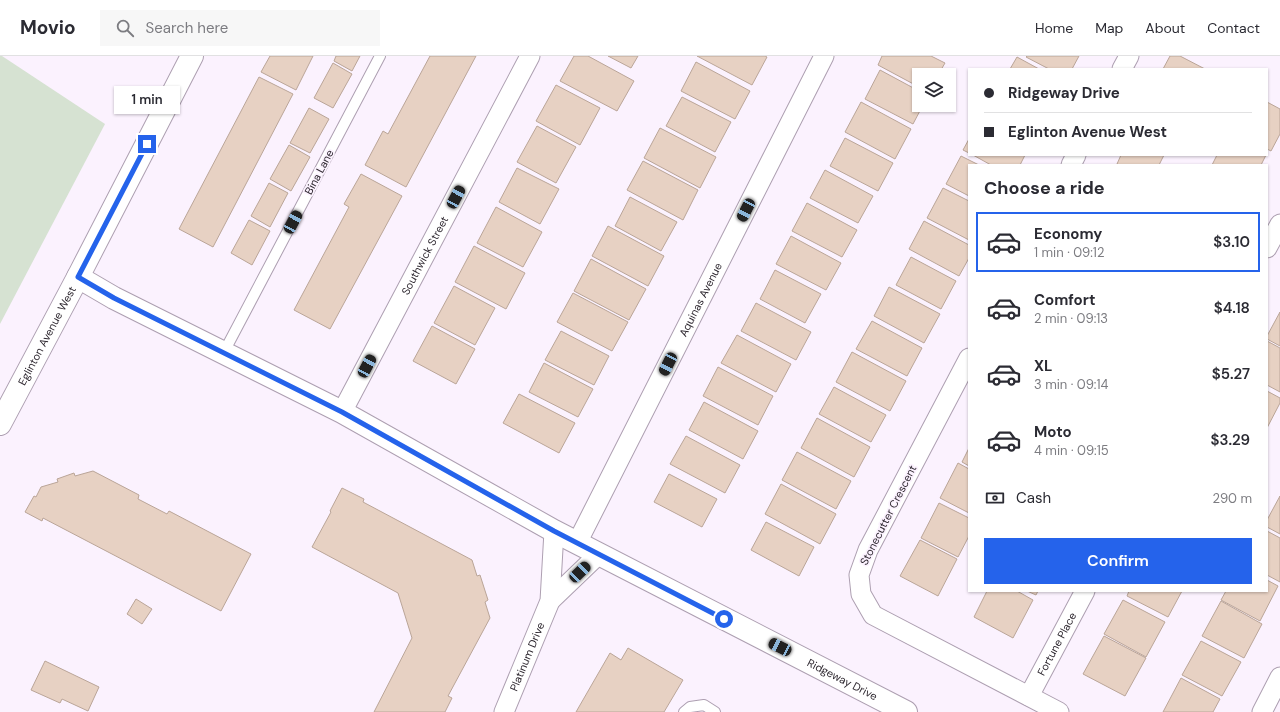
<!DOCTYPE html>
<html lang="en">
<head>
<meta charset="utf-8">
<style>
	body { margin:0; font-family:"DM Sans",sans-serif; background:#f7f7f7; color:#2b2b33; height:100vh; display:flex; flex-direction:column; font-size:15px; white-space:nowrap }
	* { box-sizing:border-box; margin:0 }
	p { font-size:13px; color:#7c7c81 }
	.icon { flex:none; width:22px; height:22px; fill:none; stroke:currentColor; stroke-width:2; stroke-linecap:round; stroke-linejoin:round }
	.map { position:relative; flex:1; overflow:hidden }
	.sheet { position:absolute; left:968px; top:108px; width:300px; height:428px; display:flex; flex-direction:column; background:#fff; border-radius:0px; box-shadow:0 1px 3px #0004 }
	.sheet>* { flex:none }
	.guide { position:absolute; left:968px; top:12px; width:300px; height:88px; border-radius:0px; box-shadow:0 1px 3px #0004; display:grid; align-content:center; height:88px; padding:0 16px; background:#fff }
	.fabs { position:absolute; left:912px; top:12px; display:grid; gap:8px }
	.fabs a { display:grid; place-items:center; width:44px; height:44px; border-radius:0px; background:#fff; box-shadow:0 1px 3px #0004; font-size:20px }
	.end { position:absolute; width:18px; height:18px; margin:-9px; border:5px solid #2563eb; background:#fff; box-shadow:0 0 0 2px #fff }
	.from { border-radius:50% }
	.bubble { position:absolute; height:28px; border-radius:0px; background:#fff; box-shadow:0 1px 3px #0004; font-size:13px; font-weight:600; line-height:28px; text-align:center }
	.car { position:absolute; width:12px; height:24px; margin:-12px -6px; border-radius:5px; box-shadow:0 0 3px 1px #0007; background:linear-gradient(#222 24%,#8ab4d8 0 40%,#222 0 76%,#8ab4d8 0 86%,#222 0) }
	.guide b { display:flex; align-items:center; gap:14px; height:38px; font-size:15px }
	.guide b+b { border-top:1px solid #e1e1e2 }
	.guide i { width:10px; height:10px; background:#2b2b33 }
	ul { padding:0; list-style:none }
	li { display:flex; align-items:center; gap:12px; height:60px; margin:0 8px 6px; padding:0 8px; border:2px solid transparent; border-radius:0px }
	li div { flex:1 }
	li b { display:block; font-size:15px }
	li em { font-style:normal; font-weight:600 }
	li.selected { border-color:#2563eb }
	li>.icon { width:36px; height:36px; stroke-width:1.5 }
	h2 { padding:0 16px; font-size:18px; line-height:48px }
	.pay { display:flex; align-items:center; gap:10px; height:44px; padding:0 16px; font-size:15px }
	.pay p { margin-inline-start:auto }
	.button { display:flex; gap:8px; margin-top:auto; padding:8px 16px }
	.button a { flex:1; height:46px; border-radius:0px; background:#2563eb; color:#fff; font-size:16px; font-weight:600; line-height:46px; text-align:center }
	header { display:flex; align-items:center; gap:24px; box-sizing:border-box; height:56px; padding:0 20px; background:#fff; border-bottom:1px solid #e1e1e2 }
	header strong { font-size:19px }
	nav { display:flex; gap:22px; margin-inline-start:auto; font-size:14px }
	.search { width:280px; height:36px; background:#f7f7f7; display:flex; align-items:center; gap:10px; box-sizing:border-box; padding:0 14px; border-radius:0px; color:#7c7c81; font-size:15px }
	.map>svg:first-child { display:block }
	.green { fill:#d6e2d2 }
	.building { fill:#e7d1c3; stroke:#baa598 }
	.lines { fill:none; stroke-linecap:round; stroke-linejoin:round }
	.service-casing { stroke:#ad9fb1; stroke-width:12 }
	.minor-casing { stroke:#ad9fb1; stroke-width:21 }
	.tertiary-casing { stroke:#ad9fb1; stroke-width:24 }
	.primary-casing { stroke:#ad9fb1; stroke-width:24 }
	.service { stroke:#fff; stroke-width:10 }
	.minor { stroke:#fff; stroke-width:19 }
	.tertiary { stroke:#fff; stroke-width:22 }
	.primary { stroke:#fff; stroke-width:22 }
	.route { stroke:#2563eb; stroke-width:5 }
	.labels { text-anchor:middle; stroke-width:3.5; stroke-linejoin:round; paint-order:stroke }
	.street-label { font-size:11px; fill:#2c262e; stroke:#fbf2fe }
</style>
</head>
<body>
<header>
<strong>Movio</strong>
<div class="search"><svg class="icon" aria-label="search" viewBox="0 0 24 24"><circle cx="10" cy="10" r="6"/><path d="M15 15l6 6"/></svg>Search here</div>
<nav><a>Home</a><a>Map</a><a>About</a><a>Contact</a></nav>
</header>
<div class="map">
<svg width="1280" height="656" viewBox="0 0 1280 656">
	<rect width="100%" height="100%" fill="#fbf2fe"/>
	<path class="green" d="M 0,0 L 2,0 L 105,68 L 0,268 Z"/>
	<path class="building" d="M 270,0 L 313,0 L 296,34 L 261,16 Z
		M 336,0 L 360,0 L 352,15 L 334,5 Z
		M 430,0 L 476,0 L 406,131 L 365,109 L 383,75 L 388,78 Z
		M 574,0 L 588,0 L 634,25 L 617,55 L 560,25 Z
		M 608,0 L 638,0 L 631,12 Z
		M 697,0 L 765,0 L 767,1 L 752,29 Z
		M 882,0 L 931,0 L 945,7 L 938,19 L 919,19 L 919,31 L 878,9 Z
		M 1027,0 L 1079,0 L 1072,13 L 1049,13 L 1026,1 Z
		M 1170,0 L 1180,0 L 1205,13 L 1163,13 Z
		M 1017,1 L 1039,13 L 1010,13 Z
		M 696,6 L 750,35 L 735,63 L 681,35 Z
		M 333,7 L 352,18 L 333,52 L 314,42 Z
		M 880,14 L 919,35 L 919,49 L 923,49 L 913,68 L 865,43 Z
		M 259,21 L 293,38 L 213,191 L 179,173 Z
		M 556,29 L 600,52 L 580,89 L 536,65 Z
		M 682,41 L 731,66 L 715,96 L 666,70 Z
		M 861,46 L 911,73 L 895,103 L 845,76 Z
		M 1267,46 L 1280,53 L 1280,78 L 1271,95 L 1267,93 Z
		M 309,52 L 329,63 L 310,97 L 290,87 Z
		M 537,70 L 576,91 L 556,127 L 517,106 Z
		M 660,72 L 716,101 L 700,132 L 644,102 Z
		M 845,82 L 893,107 L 878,135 L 830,110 Z
		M 969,83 L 969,97 L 963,94 Z
		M 289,89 L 310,101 L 291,135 L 270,123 Z
		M 973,99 L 1025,99 L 1020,109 L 991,109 Z
		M 1121,99 L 1164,99 L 1159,109 L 1119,109 L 1117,108 Z
		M 1217,99 L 1266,99 L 1261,109 L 1212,109 Z
		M 961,100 L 979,109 L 969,109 L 969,140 L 946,128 Z
		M 643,105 L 698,134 L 683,164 L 627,134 Z
		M 517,112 L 559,133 L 540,168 L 499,146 Z
		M 825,114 L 873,140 L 858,167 L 810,142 Z
		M 361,118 L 402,140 L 330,273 L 294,254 L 349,151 L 344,148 Z
		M 269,127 L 288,137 L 270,171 L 251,160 Z
		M 943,132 L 969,145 L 969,184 L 927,162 Z
		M 630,141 L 677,166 L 661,195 L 615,170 Z
		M 807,147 L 857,174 L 842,201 L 792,175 Z
		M 496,151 L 542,176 L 523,211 L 477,187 Z
		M 249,164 L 270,175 L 252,209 L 231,197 Z
		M 924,165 L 969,189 L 969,202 L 959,220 L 909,193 Z
		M 608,170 L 664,200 L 648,230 L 592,200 Z
		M 791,180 L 841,207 L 826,234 L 776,208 Z
		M 474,190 L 525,217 L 506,253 L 455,226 Z
		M 911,201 L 956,225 L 941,253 L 896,229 Z
		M 591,203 L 646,233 L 629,264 L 574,235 Z
		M 775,214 L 821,238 L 805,267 L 760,243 Z
		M 454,230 L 495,252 L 475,289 L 434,267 Z
		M 889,231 L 940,258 L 924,287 L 874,260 Z
		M 573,237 L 628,266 L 612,295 L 557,266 Z
		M 756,247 L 811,276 L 796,304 L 741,275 Z
		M 1280,256 L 1280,290 L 1267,283 L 1267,280 Z
		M 872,265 L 922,292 L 907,320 L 856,293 Z
		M 432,270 L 475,293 L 456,328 L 413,305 Z
		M 561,275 L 609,300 L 594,329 L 545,304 Z
		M 737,279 L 791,308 L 776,336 L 721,307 Z
		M 1267,285 L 1280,292 L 1280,336 L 1267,329 Z
		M 852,296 L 906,325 L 890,355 L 836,326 Z
		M 544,307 L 593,333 L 578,361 L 529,336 Z
		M 718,311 L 773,340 L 758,369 L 703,340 Z
		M 834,331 L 886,359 L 871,386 L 819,358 Z
		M 1267,335 L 1280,342 L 1280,347 L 1267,372 Z
		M 519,338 L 575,367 L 559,397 L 503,367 Z
		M 704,346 L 758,375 L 743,403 L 689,374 Z
		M 817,362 L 870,391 L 854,421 L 801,392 Z
		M 686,380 L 740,409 L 725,437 L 670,408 Z
		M 969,392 L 969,410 L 962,406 Z
		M 797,396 L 851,425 L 836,453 L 782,424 Z
		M 958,407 L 969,413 L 969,457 L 940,442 Z
		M 93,415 L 139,439 L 138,443 L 167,458 L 169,455 L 251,498 L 221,555 L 43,462 L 42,465 L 25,456 L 34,440 L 36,441 L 41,431 L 58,426 L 57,423 L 74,417 L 75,420 Z
		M 669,418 L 717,443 L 702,471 L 654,446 Z
		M 781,428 L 836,458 L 820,488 L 765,458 Z
		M 342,432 L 364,443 L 363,446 L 472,504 L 477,520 L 480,519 L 488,544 L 485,546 L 490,562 L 448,640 L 452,642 L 445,656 L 374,656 L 412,582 L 398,537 L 312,491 L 331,456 L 330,455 Z
		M 1280,440 L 1280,478 L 1267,471 L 1267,464 Z
		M 939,447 L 969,462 L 969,480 L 958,501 L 921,482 Z
		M 766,466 L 814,491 L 799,520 L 751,494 Z
		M 1267,475 L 1280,482 L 1280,526 L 1267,519 Z
		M 920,484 L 957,503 L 938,540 L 900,520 Z
		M 1267,524 L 1278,530 L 1260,565 L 1221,544 L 1226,535 L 1267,535 Z
		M 987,535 L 1017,535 L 1033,544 L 1013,582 L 974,561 Z
		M 1027,535 L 1038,535 L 1036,539 Z
		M 1129,535 L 1182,535 L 1168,561 L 1127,540 Z
		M 136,543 L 152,553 L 142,568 L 127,558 Z
		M 1123,544 L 1165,566 L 1146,601 L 1104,578 Z
		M 1221,545 L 1262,568 L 1244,602 L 1202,580 Z
		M 1104,580 L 1146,602 L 1125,640 L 1083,618 Z
		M 1201,585 L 1241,606 L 1222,640 L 1182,619 Z
		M 628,592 L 683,624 L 664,656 L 576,656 L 610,597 L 621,604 Z
		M 45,605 L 99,631 L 88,655 L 62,643 L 60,647 L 31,634 Z
		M 1181,622 L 1220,643 L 1213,656 L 1163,656 Z"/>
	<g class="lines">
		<g class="service-casing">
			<path id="service" d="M 224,296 L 380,0
				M 684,656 L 690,651 L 704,649 L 715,656"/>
		</g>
		<g class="minor-casing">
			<g id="minor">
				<path d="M 1122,13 L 1129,0"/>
				<path d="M 1071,109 L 1076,99"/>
				<path d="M 1267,192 L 1280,168"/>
				<path d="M 969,302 L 868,494 L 859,519 L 861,538 L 873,559 L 1059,656"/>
				<path id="s1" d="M 342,356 L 530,0"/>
				<path id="s2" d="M 577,487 L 824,0"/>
				<path d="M 550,545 L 599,498"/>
				<path id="s3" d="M 1029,640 L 1085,535"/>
				<path id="s4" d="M 504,656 L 550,545 L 554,475"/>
				<path d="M 1262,656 L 1280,621"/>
			</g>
		</g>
		<g class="tertiary-casing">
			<g id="tertiary">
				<path id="s5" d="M 78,221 L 114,242 L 342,356 L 554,475 L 906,656"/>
			</g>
		</g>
		<g class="primary-casing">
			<g id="primary">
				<path id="s6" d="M 0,368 L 78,221 L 192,0"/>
			</g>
		</g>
		<use href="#service" class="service"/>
		<use href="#minor" class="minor"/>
		<use href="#tertiary" class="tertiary"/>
		<use href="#primary" class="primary"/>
	</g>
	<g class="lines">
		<path class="route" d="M 147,88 L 78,221 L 114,242 L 342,356 L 554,475 L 724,563"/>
	</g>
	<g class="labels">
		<g class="street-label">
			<text transform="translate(319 116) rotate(-62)" y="4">Bina Lane</text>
			<text dy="4" stroke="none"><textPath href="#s1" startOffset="177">Southwick Street</textPath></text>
			<text dy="4" stroke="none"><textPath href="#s2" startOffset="273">Aquinas Avenue</textPath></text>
			<text dy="4" stroke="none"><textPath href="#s6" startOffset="100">Eglinton Avenue West</textPath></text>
			<text transform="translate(888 459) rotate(-63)" y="4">Stonecutter Crescent</text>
			<text dy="4" stroke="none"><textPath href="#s3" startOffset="59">Fortune Place</textPath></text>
			<text dy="4" stroke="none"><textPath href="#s4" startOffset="60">Platinum Drive</textPath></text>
			<text dy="4" stroke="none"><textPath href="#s5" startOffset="864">Ridgeway Drive</textPath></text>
		</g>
	</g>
</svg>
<div class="fabs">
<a><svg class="icon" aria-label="layers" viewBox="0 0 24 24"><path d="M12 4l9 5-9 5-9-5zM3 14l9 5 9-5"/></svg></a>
</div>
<i class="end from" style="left:724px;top:563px"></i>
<i class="end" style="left:147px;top:88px"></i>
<div class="bubble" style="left:114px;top:30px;width:66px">1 min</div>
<i class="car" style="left:456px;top:141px;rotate:28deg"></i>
<i class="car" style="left:746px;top:154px;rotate:207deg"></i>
<i class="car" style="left:293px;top:166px;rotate:28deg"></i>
<i class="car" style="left:668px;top:308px;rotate:207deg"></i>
<i class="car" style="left:367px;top:310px;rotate:28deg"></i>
<i class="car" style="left:580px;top:516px;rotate:46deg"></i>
<i class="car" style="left:780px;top:591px;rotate:297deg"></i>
<div class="guide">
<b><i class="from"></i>Ridgeway Drive</b>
<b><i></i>Eglinton Avenue West</b>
</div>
<section class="sheet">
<h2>Choose a ride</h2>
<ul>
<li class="selected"><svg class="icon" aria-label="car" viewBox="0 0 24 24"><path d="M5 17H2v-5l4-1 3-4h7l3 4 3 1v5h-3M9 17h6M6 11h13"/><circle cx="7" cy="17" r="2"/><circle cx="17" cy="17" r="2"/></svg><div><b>Economy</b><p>1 min · 09:12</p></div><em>$3.10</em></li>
<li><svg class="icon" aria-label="car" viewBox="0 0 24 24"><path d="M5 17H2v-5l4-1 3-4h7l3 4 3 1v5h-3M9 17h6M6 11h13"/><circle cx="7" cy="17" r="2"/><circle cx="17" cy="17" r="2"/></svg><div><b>Comfort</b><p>2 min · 09:13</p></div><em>$4.18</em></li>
<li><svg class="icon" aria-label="car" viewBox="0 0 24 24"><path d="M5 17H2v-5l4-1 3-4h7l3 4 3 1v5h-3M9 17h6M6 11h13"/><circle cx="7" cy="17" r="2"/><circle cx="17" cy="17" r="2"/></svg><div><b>XL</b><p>3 min · 09:14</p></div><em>$5.27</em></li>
<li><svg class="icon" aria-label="car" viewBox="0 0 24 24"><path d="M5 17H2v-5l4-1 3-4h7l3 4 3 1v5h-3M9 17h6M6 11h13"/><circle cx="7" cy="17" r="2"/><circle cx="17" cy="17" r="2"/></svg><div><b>Moto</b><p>4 min · 09:15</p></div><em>$3.29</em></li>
</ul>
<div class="pay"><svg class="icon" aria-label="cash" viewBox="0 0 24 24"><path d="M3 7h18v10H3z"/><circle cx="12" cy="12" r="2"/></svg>Cash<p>290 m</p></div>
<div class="button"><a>Confirm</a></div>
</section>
</div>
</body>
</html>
